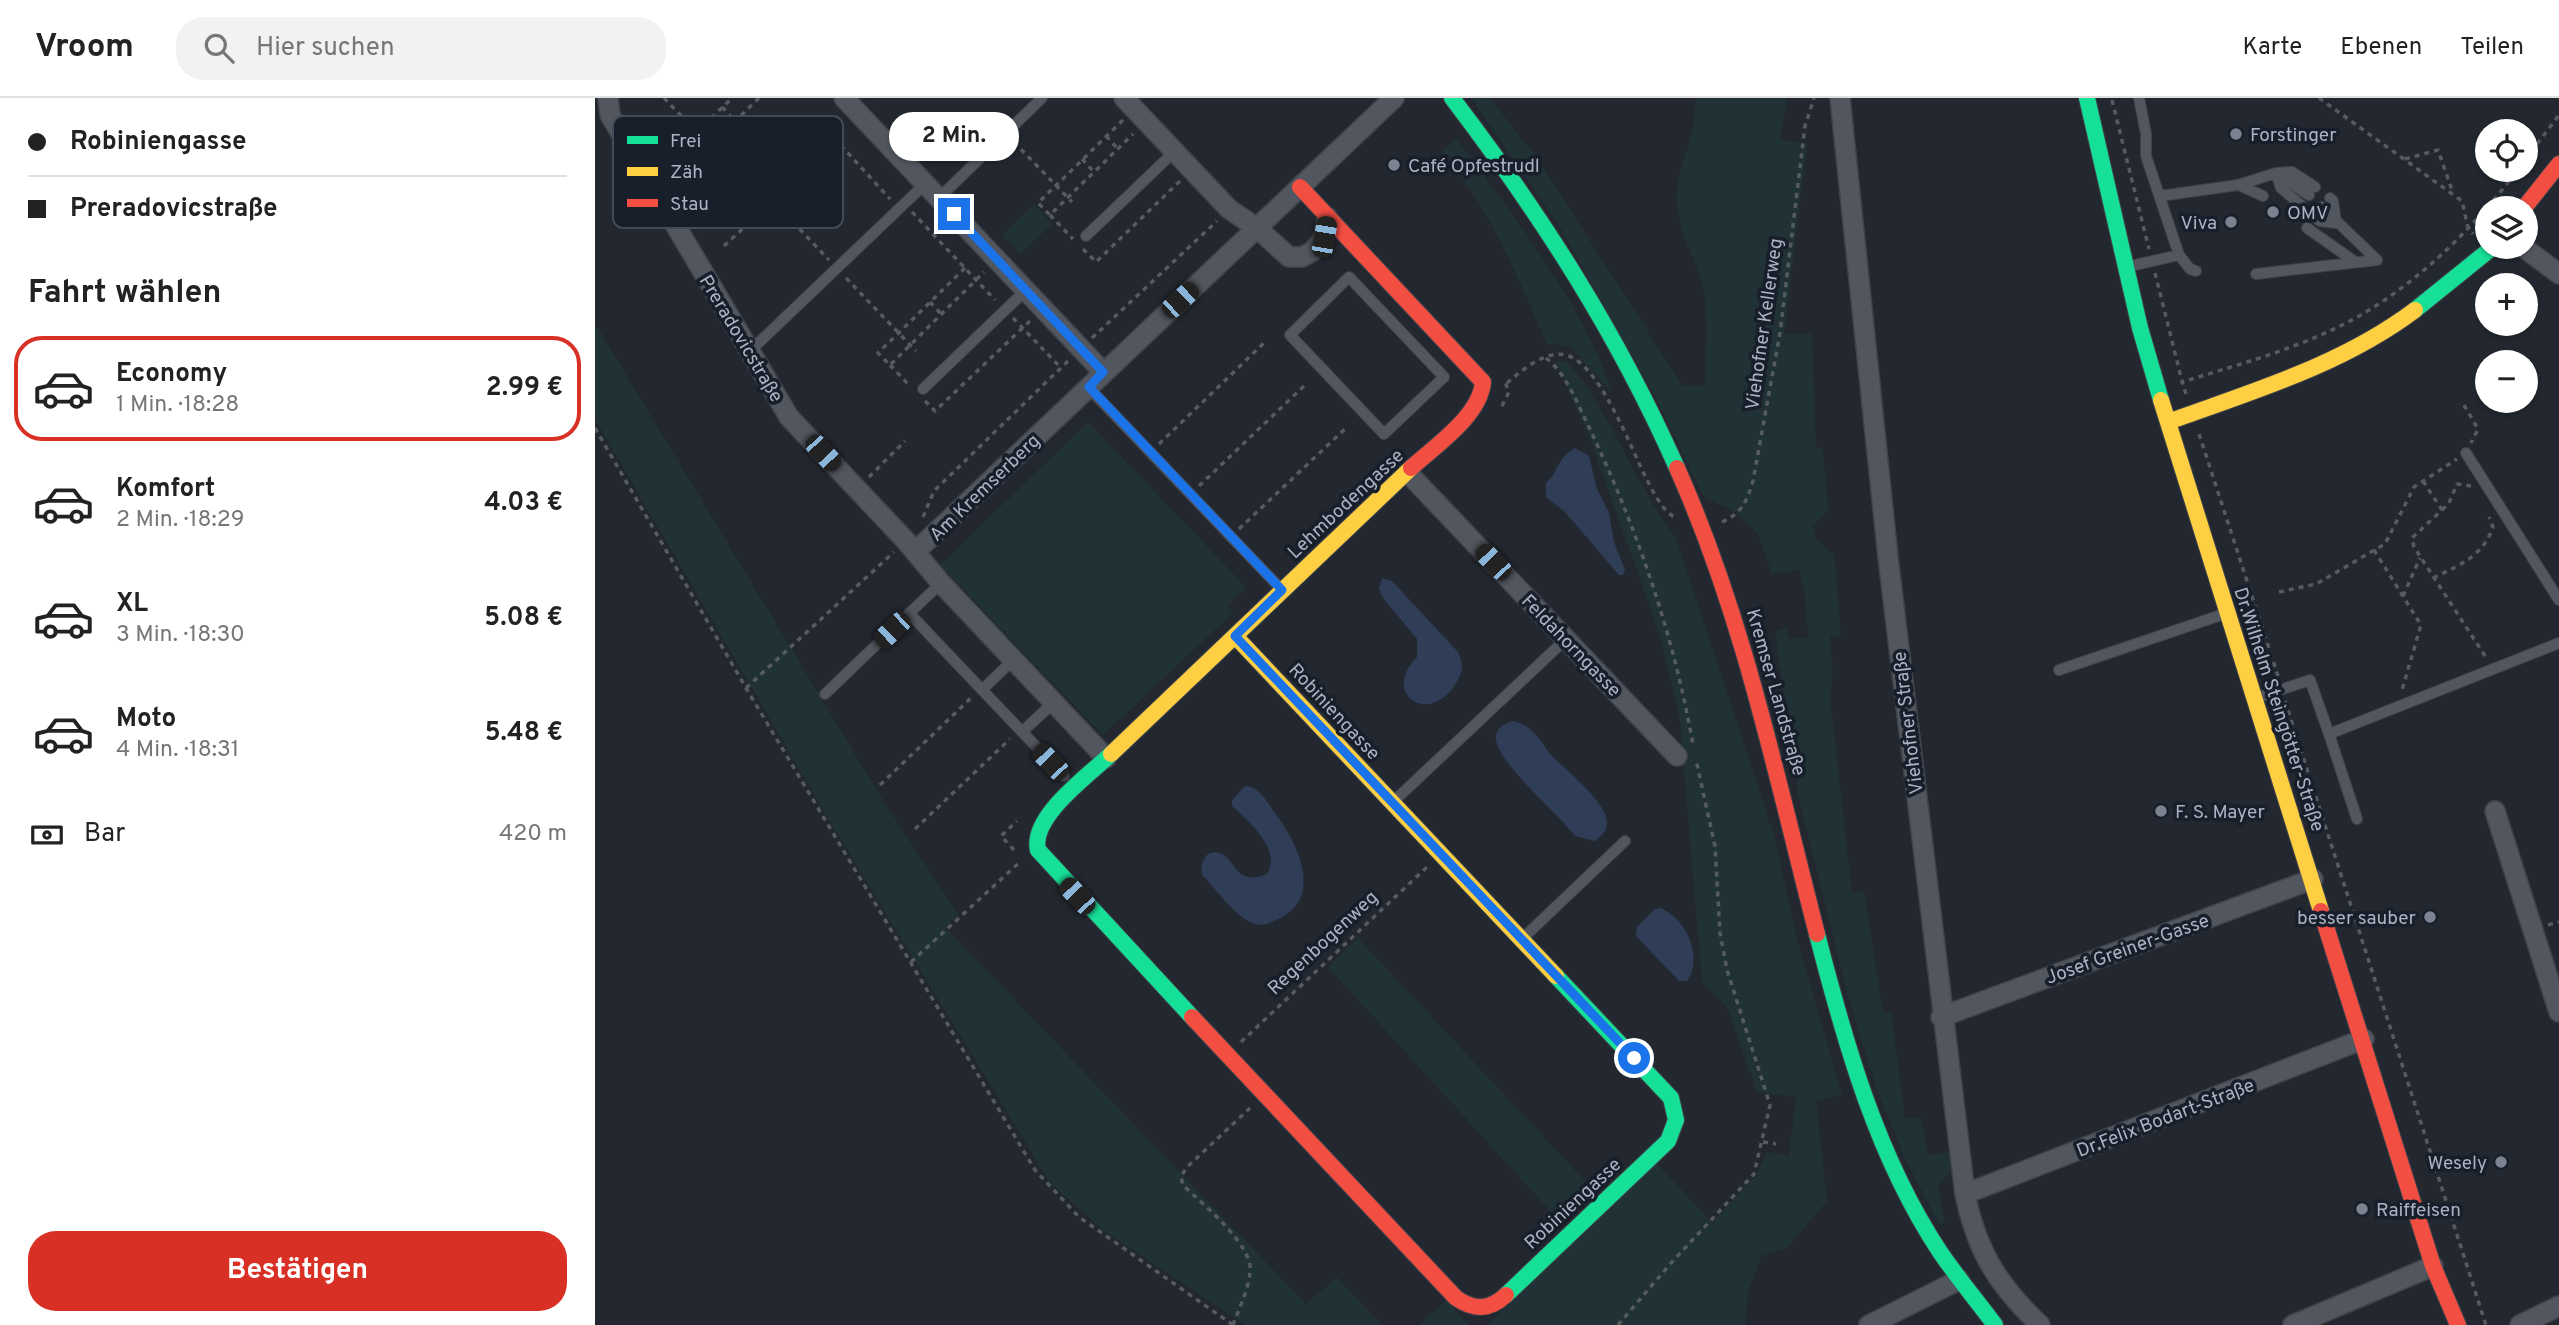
<!DOCTYPE html>
<html lang="de">
<head>
<meta charset="utf-8">
<style>
	body { margin:0; font-family:Overpass,sans-serif; background:#f2f2f2; color:#222; height:100vh; display:flex; flex-direction:column; font-size:26px; white-space:nowrap }
	* { box-sizing:border-box; margin:0 }
	p { font-size:23px; color:#767676 }
	.icon { flex:none; width:38px; height:38px; fill:none; stroke:currentColor; stroke-width:2; stroke-linecap:round; stroke-linejoin:round }
	.map { position:relative; flex:1; overflow:hidden }
	.panel { display:flex; flex-direction:column; background:#fff; width:595px }
	.panel>* { flex:none }
	.guide { display:grid; align-content:center; height:154px; padding:0 28px; background:#fff }
	.tools { position:absolute; left:1880px; top:21px; display:grid; gap:14px }
	.tools a { display:grid; place-items:center; width:63px; height:63px; border-radius:50%; background:#fff; box-shadow:0 2px 5px #0004; font-size:35px }
	.end { position:absolute; width:32px; height:32px; margin:-16px; border:9px solid #1a73e8; background:#fff; box-shadow:0 0 0 4px #fff }
	.from { border-radius:50% }
	.bubble { position:absolute; height:49px; border-radius:24px; background:#fff; box-shadow:0 2px 5px #0004; font-size:23px; font-weight:700; line-height:49px; text-align:center }
	.car { position:absolute; width:21px; height:42px; margin:-21px -10px; border-radius:9px; box-shadow:0 0 5px 2px #0007; background:linear-gradient(#222 24%,#8ab4d8 0 40%,#222 0 76%,#8ab4d8 0 86%,#222 0) }
	.guide b { display:flex; align-items:center; gap:24px; height:66px; font-size:26px }
	.guide b+b { border-top:2px solid #e0e0e0 }
	.guide i { width:18px; height:18px; background:#222 }
	ul { padding:0; list-style:none }
	li { display:flex; align-items:center; gap:21px; height:105px; margin:0 14px 10px; padding:0 14px; border:4px solid transparent; border-radius:28px }
	li div { flex:1 }
	li b { display:block; font-size:26px }
	li em { font-style:normal; font-weight:700 }
	li.on { border-color:#d93025 }
	li>.icon { width:63px; height:63px; stroke-width:1.5 }
	h2 { padding:0 28px; font-size:32px; line-height:84px }
	.pay { display:flex; align-items:center; gap:18px; height:77px; padding:0 28px; font-size:26px }
	.pay p { margin-inline-start:auto }
	.primary-button { display:flex; gap:14px; margin-top:auto; padding:14px 28px }
	.primary-button a { flex:1; height:80px; border-radius:28px; background:#d93025; color:#fff; font-size:28px; font-weight:700; line-height:80px; text-align:center }
	header { display:flex; align-items:center; gap:42px; box-sizing:border-box; height:98px; padding:0 35px; background:#fff; border-bottom:2px solid #e0e0e0 }
	header strong { font-size:33px }
	nav { display:flex; gap:38px; margin-inline-start:auto; font-size:24px }
	.search { width:490px; height:63px; background:#f2f2f2; display:flex; align-items:center; gap:18px; box-sizing:border-box; padding:0 24px; border-radius:28px; color:#767676; font-size:26px }
	main { display:flex; flex:1; min-height:0 }
	.map>svg:first-child { display:block }
	.green { fill:#203235 }
	.water { fill:#2f3d57 }
	.lines { fill:none; stroke-linecap:round; stroke-linejoin:round }
	.lane-casing { stroke:#3f4249; stroke-width:12 }
	.street-casing { stroke:#3f4249; stroke-width:22 }
	.fast-casing { stroke:#3f4249; stroke-width:18 }
	.slow-casing { stroke:#3f4249; stroke-width:18 }
	.jam-casing { stroke:#3f4249; stroke-width:18 }
	.path { stroke:#565b62; stroke-width:3.5; stroke-dasharray:5 5; stroke-linecap:butt }
	.lane { stroke:#52575f; stroke-width:10 }
	.street { stroke:#52575f; stroke-width:19 }
	.fast { stroke:#16e098; stroke-width:16 }
	.slow { stroke:#ffcf43; stroke-width:16 }
	.jam { stroke:#f24e42; stroke-width:16 }
	.route { stroke:#1a73e8; stroke-width:9 }
	.poi-dot { fill:#7b8290; stroke:#181e2a; stroke-width:2.5 }
	.labels { text-anchor:middle; stroke-width:7; stroke-linejoin:round; paint-order:stroke }
	.poi-label { font-size:19px; fill:#abb3c3; stroke:#181e2a; text-anchor:start }
	.street-label { font-size:19px; fill:#abb3c3; stroke:#181e2a }
	.key { fill:#181e2a; stroke:#444b58; stroke-width:2 }
	.key-label { font-size:19px; fill:#abb3c3 }
</style>
</head>
<body>
<header>
<strong>Vroom</strong>
<div class="search"><svg class="icon" aria-label="search" viewBox="0 0 24 24"><circle cx="10" cy="10" r="6"/><path d="M15 15l6 6"/></svg>Hier suchen</div>
<nav><a>Karte</a><a>Ebenen</a><a>Teilen</a></nav>
</header>
<main>
<section class="panel">
<div class="guide">
<b><i class="from"></i>Robiniengasse</b>
<b><i></i>Preradovicstraße</b>
</div>
<h2>Fahrt wählen</h2>
<ul>
<li class="on"><svg class="icon" aria-label="car" viewBox="0 0 24 24"><path d="M5 17H2v-5l4-1 3-4h7l3 4 3 1v5h-3M9 17h6M6 11h13"/><circle cx="7" cy="17" r="2"/><circle cx="17" cy="17" r="2"/></svg><div><b>Economy</b><p>1 Min. · 18:28</p></div><em>2.99 €</em></li>
<li><svg class="icon" aria-label="car" viewBox="0 0 24 24"><path d="M5 17H2v-5l4-1 3-4h7l3 4 3 1v5h-3M9 17h6M6 11h13"/><circle cx="7" cy="17" r="2"/><circle cx="17" cy="17" r="2"/></svg><div><b>Komfort</b><p>2 Min. · 18:29</p></div><em>4.03 €</em></li>
<li><svg class="icon" aria-label="car" viewBox="0 0 24 24"><path d="M5 17H2v-5l4-1 3-4h7l3 4 3 1v5h-3M9 17h6M6 11h13"/><circle cx="7" cy="17" r="2"/><circle cx="17" cy="17" r="2"/></svg><div><b>XL</b><p>3 Min. · 18:30</p></div><em>5.08 €</em></li>
<li><svg class="icon" aria-label="car" viewBox="0 0 24 24"><path d="M5 17H2v-5l4-1 3-4h7l3 4 3 1v5h-3M9 17h6M6 11h13"/><circle cx="7" cy="17" r="2"/><circle cx="17" cy="17" r="2"/></svg><div><b>Moto</b><p>4 Min. · 18:31</p></div><em>5.48 €</em></li>
</ul>
<div class="pay"><svg class="icon" aria-label="cash" viewBox="0 0 24 24"><path d="M3 7h18v10H3z"/><circle cx="12" cy="12" r="2"/></svg>Bar<p>420 m</p></div>
<div class="primary-button"><a>Bestätigen</a></div>
</section>
<div class="map">
<svg width="1964" height="1227" viewBox="0 0 1964 1227">
	<rect width="100%" height="100%" fill="#232830"/>
	<path class="green" d="M 876,0 L 895,0 L 942,60 L 1087,287 L 1110,288 C 1110,257 1114,221 1108,191 C 1102,162 1083,135 1082,104 C 1080,68 1103,40 1100,0 L 1192,0 L 1185,42 L 1212,46 L 1189,236 L 1217,236 L 1221,349 L 1228,351 L 1233,413 L 1218,428 L 1220,441 L 1239,456 L 1246,537 L 1235,538 L 1238,572 L 1235,599 L 1257,795 L 1269,794 L 1288,914 L 1296,914 L 1310,1020 L 1326,1020 L 1333,1057 L 1354,1054 L 1356,1072 L 1343,1089 L 1350,1125 L 1344,1126 L 1309,1058 L 1281,989 L 1254,901 L 1204,700 L 1180,534 L 1191,529 L 1195,541 L 1213,539 L 1210,497 L 1204,471 L 1177,476 L 1163,436 L 1139,413 L 1109,399 L 1060,298 L 963,126 Z
		M 861,40 C 915,113 990,208 1017,294 L 974,248 L 952,246 C 922,179 895,108 846,54 Z
		M 439,106 L 457,126 L 426,156 L 407,137 Z
		M 0,225 L 280,690 L 363,816 L 350,829 L 711,1206 L 742,1179 L 787,1227 L 650,1227 L 507,1131 L 456,1086 L 233,720 L 0,321 Z
		M 960,263 L 971,263 C 1018,315 1038,385 1081,440 L 1180,741 L 1201,837 L 1247,997 L 1221,1003 L 1232,1103 L 1192,1150 L 1167,1158 L 1153,1193 L 1150,1227 L 892,1227 L 1061,1065 L 1117,1124 L 1160,1079 L 1172,1054 L 1194,1058 L 1201,999 L 1162,994 L 1132,909 L 1107,883 L 1085,621 L 1065,539 L 1038,461 L 991,331 Z
		M 493,324 L 651,489 L 632,508 L 639,514 L 508,637 L 345,467 Z
		M 763,840 L 1001,1095 L 968,1127 L 733,869 Z
		M 851,1202 L 874,1227 L 824,1227 Z"/>
	<path class="water" d="M 980,350 L 994,358 L 1002,391 L 1014,415 L 1019,444 L 1030,472 L 1028,477 L 1024,477 L 970,414 L 951,399 L 951,385 C 964,374 961,361 980,350 Z
		M 787,480 L 797,483 L 863,554 C 869,566 868,574 861,585 C 835,629 785,597 822,559 L 822,541 L 788,500 L 784,491 Z
		M 917,623 C 922,624 927,625 932,629 C 943,636 948,648 957,658 C 971,672 1012,704 1012,725 C 1012,734 1006,738 1000,743 L 980,738 C 965,717 896,660 901,637 C 903,629 910,626 917,623 Z
		M 650,688 C 664,688 672,704 680,715 C 702,744 730,800 683,821 C 674,825 667,829 657,825 C 638,816 622,792 607,777 C 605,766 610,751 624,755 C 636,758 639,774 650,778 C 658,781 664,779 672,776 C 687,752 654,723 637,708 L 637,702 Z
		M 1065,810 C 1091,820 1109,859 1092,883 L 1084,883 L 1041,838 L 1042,829 L 1059,812 Z"/>
	<g class="lines">
		<g class="lane-casing">
			<path id="lane" d="M 1544,0 L 1551,36 L 1551,58 L 1584,157 L 1595,171 L 1601,173
				M 1644,87 L 1668,98
				M 1565,98 L 1643,87 L 1681,75 L 1714,97
				M 344,100 L 447,0
				M 1735,100 L 1738,103 L 1741,124
				M 1706,107 L 1686,90 L 1681,75 L 1697,74 L 1720,89
				M 1727,109 L 1782,162
				M 1720,119 L 1725,123 L 1741,125
				M 1712,130 L 1759,163
				M 491,138 L 580,53
				M 1531,169 L 1584,157
				M 1661,176 L 1782,162
				M 754,179 L 849,279 L 789,336 L 695,237 Z
				M 155,253 L 330,86
				M 493,289 L 686,491
				M 328,291 L 431,192
				M 1871,355 L 1964,502
				M 314,515 L 469,678
				M 1464,572 L 1632,515
				M 387,592 L 418,562
				M 230,596 L 346,485
				M 1661,600 L 1715,582 L 1734,636
				M 427,634 L 458,605
				M 798,704 L 971,541
				M 1762,721 L 1734,636 L 1964,545
				M 927,841 L 1030,743"/>
		</g>
		<g class="street-casing">
			<path id="street" d="M 13,0 L 15,17 L 194,319 L 311,443 L 346,485 L 511,660
				M 249,0 L 508,274
				M 529,0 L 634,111 L 662,130 L 694,159 L 707,159 L 718,153 L 729,139 L 732,119
				M 1245,0 L 1293,459 L 1370,1096 C 1382,1154 1403,1187 1445,1227
				M 1928,149 L 1964,176
				M 813,375 L 1082,658
				M 320,454 L 799,0
				M 1900,713 L 1964,914
				M 1346,919 L 1718,781
				M 1370,1096 L 1769,941
				M 1274,1227 L 1364,1182
				M 1698,1227 L 1838,1168
				M 1925,1227 L 1964,1208"/>
		</g>
		<g class="fast-casing">
			<path id="fast" d="M 857,0 C 947,118 1022,235 1082,370
				M 1492,0 L 1545,230 L 1566,302
				M 1820,212 L 1898,149
				M 516,656 C 494,677 435,719 443,752 L 597,919
				M 1222,836 C 1250,945 1282,1059 1345,1154 C 1362,1179 1382,1203 1400,1227
				M 911,1197 L 1073,1043 L 1081,1022 L 1076,1000 L 961,878"/>
		</g>
		<g class="slow-casing">
			<path id="slow" d="M 1566,302 L 1726,813
				M 1573,324 C 1658,293 1747,267 1820,212
				M 640,538 L 961,878
				M 516,656 L 816,370"/>
		</g>
		<g class="jam-casing">
			<path id="jam" d="M 705,89 L 888,284 C 885,318 840,348 816,370
				M 1929,110 L 1964,66
				M 1082,370 C 1149,520 1181,678 1222,836
				M 1726,813 L 1838,1168 L 1863,1227
				M 597,919 L 861,1200 C 880,1213 895,1212 911,1197"/>
		</g>
		<path class="path" d="M 69,0 L 115,48 L 164,0
			M 1724,0 L 1867,103 L 1873,130 L 1878,136
			M 1517,2 L 1554,151
			M 127,9 L 140,23
			M 528,22 L 443,105 L 455,117 L 538,36
			M 102,34 L 137,0
			M 511,38 L 523,51
			M 419,44 L 477,104
			M 487,61 L 499,74
			M 1810,61 L 1843,52 L 1858,95
			M 1930,62 L 1964,17
			M 177,102 L 234,162
			M 317,114 L 400,202
			M 455,117 L 478,141
			M 129,148 L 242,43 L 295,101
			M 488,151 L 501,164 L 585,83
			M 370,170 L 283,255 L 295,267 L 389,174
			M 1560,175 L 1587,283
			M 251,180 L 321,253
			M 335,204 L 346,216
			M 418,220 L 466,270
			M 497,240 L 622,123
			M 951,260 C 972,277 981,303 993,327 C 1041,428 1079,537 1098,647
			M 295,267 L 315,288
			M 912,285 C 927,272 952,250 974,258 C 1006,270 1036,350 1051,380 C 1058,393 1066,411 1079,419
			M 1591,296 L 1587,284 C 1639,268 1694,253 1743,229 C 1814,195 1876,133 1923,72
			M 330,303 L 340,313 L 436,222
			M 1869,307 L 1883,331 L 1876,345
			M 907,308 L 914,294 L 910,284
			M 0,330 L 151,590 L 440,1072 L 484,1119 L 638,1227
			M 1604,336 L 1683,578
			M 564,346 L 671,243
			M 274,379 L 310,343
			M 1828,383 L 1847,412 L 1817,440 L 1819,449 L 1892,561
			M 604,388 L 711,286
			M 1847,412 L 1854,405 L 1862,386 L 1876,388
			M 328,419 L 339,393 L 474,262
			M 1127,424 C 1147,415 1152,403 1158,383 L 1185,235 L 1210,28 L 1219,0
			M 644,431 L 752,329
			M 1779,452 L 1826,527 L 1807,592
			M 1838,480 C 1865,467 1888,458 1898,429 L 1894,419
			M 1684,494 L 1721,486 L 1790,446 L 1819,389 L 1862,361
			M 1808,498 L 1825,460
			M 151,590 L 299,454
			M 1690,603 L 1891,1227
			M 285,687 L 377,599
			M 320,731 L 415,641
			M 419,752 L 406,738 L 422,723
			M 1953,827 L 1964,824
			M 316,864 L 426,763
			M 646,944 L 832,769
			M 1168,1044 L 1181,1046
			M 638,1227 C 644,1211 653,1192 655,1175 C 660,1148 607,1106 588,1087 L 586,1079 L 591,1070 L 655,1010
			M 1023,1227 L 1076,1165 L 1159,1076 L 1175,1007 L 1132,872 L 1125,835 L 1120,748 L 1101,662"/>
		<use href="#lane" class="lane"/>
		<use href="#street" class="street"/>
		<use href="#fast" class="fast"/>
		<use href="#slow" class="slow"/>
		<use href="#jam" class="jam"/>
	</g>
	<g class="lines">
		<path class="route" d="M 359,116 L 508,274 L 494,289 L 687,492 L 640,538 L 1039,960"/>
	</g>
	<g class="poi-dot">
		<circle cx="1641" cy="36" r="7"/>
		<circle cx="799" cy="67" r="7"/>
		<circle cx="1678" cy="114" r="7"/>
		<circle cx="1636" cy="124" r="7"/>
		<circle cx="1566" cy="713" r="7"/>
		<circle cx="1835" cy="819" r="7"/>
		<circle cx="1906" cy="1064" r="7"/>
		<circle cx="1767" cy="1111" r="7"/>
	</g>
	<g class="labels">
		<g class="poi-label">
			<text x="1655" y="43">Forstinger</text>
			<text x="813" y="74">Café Opfestrudl</text>
			<text x="1692" y="121">OMV</text>
			<text x="1622" y="131" text-anchor="end">Viva</text>
			<text x="1580" y="720">F. S. Mayer</text>
			<text x="1821" y="826" text-anchor="end">besser sauber</text>
			<text x="1892" y="1071" text-anchor="end">Wesely</text>
			<text x="1781" y="1118">Raiffeisen</text>
		</g>
		<g class="street-label">
			<text transform="translate(1168 226) rotate(-82)" y="7">Viehofner Kellerweg</text>
			<text transform="translate(147 240) rotate(59)" y="7">Preradovicstraße</text>
			<text transform="translate(389 389) rotate(-44)" y="7">Am Kremserberg</text>
			<text transform="translate(750 405) rotate(-43)" y="7">Lehmbodengasse</text>
			<text transform="translate(977 547) rotate(46)" y="7">Feldahorngasse</text>
			<text transform="translate(1182 594) rotate(74)" y="7">Kremser Landstraße</text>
			<text transform="translate(1685 611) rotate(72)" y="7">Dr.Wilhelm Steingötter-Straße</text>
			<text transform="translate(740 613) rotate(47)" y="7">Robiniengasse</text>
			<text transform="translate(1312 625) rotate(-97)" y="7">Viehofner Straße</text>
			<text transform="translate(727 844) rotate(-43)" y="7">Regenbogenweg</text>
			<text transform="translate(1532 850) rotate(-20)" y="7">Josef Greiner-Gasse</text>
			<text transform="translate(1570 1019) rotate(-21)" y="7">Dr.Felix Bodart-Straße</text>
			<text transform="translate(977 1105) rotate(-43)" y="7">Robiniengasse</text>
		</g>
	</g>
	<rect x="18" y="18" width="230" height="112" rx="10" class="key"/>
	<rect x="32" y="38" width="31" height="8" fill="#16e098"/>
	<rect x="32" y="69" width="31" height="9" fill="#ffcf43"/>
	<rect x="32" y="101" width="31" height="8" fill="#f24e42"/>
	<g class="key-label">
		<text x="75" y="49">Frei</text>
		<text x="75" y="80">Zäh</text>
		<text x="75" y="112">Stau</text>
	</g>
</svg>
<div class="tools">
<a><svg class="icon" aria-label="locate" viewBox="0 0 24 24"><circle cx="12" cy="12" r="6"/><path d="M12 2v4M12 18v4M2 12h4M18 12h4"/></svg></a>
<a><svg class="icon" aria-label="layers" viewBox="0 0 24 24"><path d="M12 4l9 5-9 5-9-5zM3 14l9 5 9-5"/></svg></a>
<a>+</a>
<a>−</a>
</div>
<i class="end from" style="left:1039px;top:960px"></i>
<i class="end" style="left:359px;top:116px"></i>
<div class="bubble" style="left:294px;top:14px;width:130px">2 Min.</div>
<i class="car" style="left:729px;top:139px;rotate:10deg"></i>
<i class="car" style="left:585px;top:202px;rotate:47deg"></i>
<i class="car" style="left:228px;top:355px;rotate:137deg"></i>
<i class="car" style="left:898px;top:464px;rotate:316deg"></i>
<i class="car" style="left:297px;top:532px;rotate:226deg"></i>
<i class="car" style="left:455px;top:664px;rotate:316deg"></i>
<i class="car" style="left:482px;top:798px;rotate:317deg"></i>
</div>
</main>
</body>
</html>
